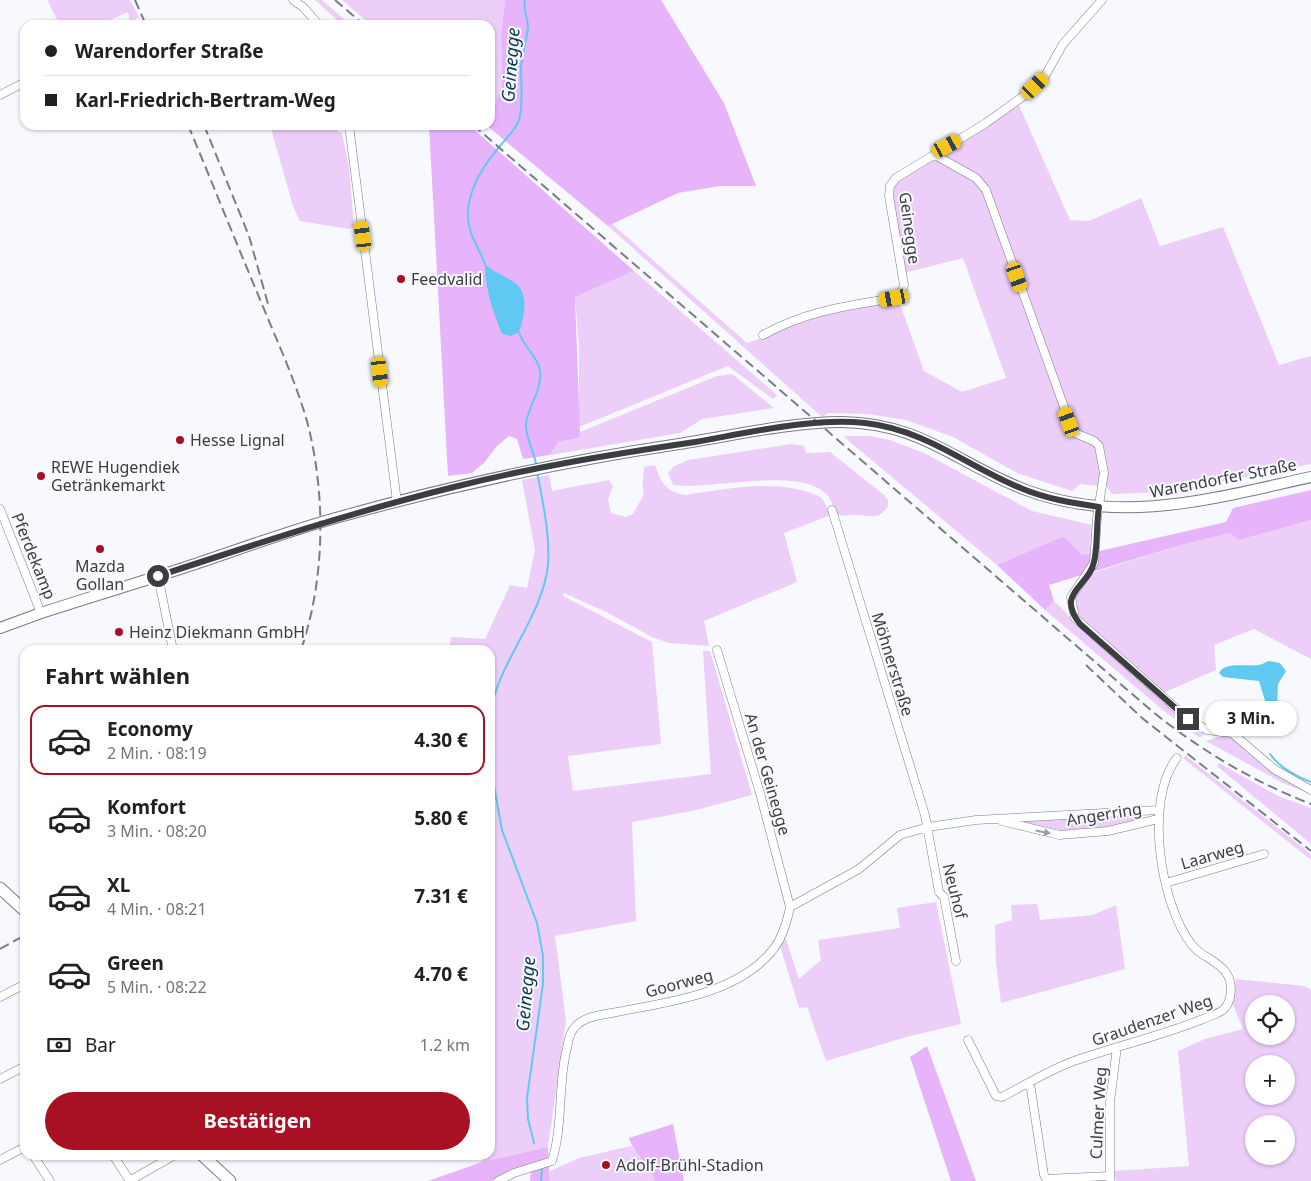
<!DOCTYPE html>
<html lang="de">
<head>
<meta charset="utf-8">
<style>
	body { margin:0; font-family:"Noto Sans",sans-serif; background:#f6f6f6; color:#202124; height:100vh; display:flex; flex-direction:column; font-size:19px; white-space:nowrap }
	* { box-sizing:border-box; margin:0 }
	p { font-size:16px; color:#757577 }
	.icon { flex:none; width:28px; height:28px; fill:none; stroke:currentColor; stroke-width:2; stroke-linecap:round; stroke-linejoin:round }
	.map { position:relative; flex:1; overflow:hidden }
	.panel { position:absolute; left:20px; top:645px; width:475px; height:515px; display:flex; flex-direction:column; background:#fff; border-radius:15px; box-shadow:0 1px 4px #0004 }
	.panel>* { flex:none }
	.banner { position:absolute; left:20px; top:20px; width:475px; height:110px; border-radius:15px; box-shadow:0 1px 4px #0004; display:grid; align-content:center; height:110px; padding:0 25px; background:#fff }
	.tools { position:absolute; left:1245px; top:995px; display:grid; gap:10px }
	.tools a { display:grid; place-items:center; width:50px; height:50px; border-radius:50%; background:#fff; box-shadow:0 1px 4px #0004; font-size:25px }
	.end { position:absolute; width:22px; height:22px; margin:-11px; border:6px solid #3b3d41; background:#fff; box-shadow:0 0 0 2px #fff }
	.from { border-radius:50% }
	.bubble { position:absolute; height:35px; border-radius:18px; background:#fff; box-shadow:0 1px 4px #0004; font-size:16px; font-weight:700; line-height:35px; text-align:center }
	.car { position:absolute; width:15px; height:30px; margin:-15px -8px; border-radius:6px; box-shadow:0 0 4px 1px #0007; background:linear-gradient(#f5c518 24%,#345 0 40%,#f5c518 0 76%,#345 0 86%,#f5c518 0) }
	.banner b { display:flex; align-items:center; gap:18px; height:48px; font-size:19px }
	.banner b+b { border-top:1px solid #e0e0e0 }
	.banner i { width:12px; height:12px; background:#202124 }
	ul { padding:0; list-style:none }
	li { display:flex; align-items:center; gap:15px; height:70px; margin:0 10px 8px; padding:0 15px; border:2px solid transparent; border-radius:15px }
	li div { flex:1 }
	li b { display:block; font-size:19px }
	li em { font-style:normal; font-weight:700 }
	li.on { border-color:#a81023 }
	li>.icon { width:45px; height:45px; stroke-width:1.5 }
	h2 { padding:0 25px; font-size:22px; line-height:60px }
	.pay { display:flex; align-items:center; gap:12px; height:55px; padding:0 25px; font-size:19px }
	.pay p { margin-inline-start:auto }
	.action { display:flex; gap:10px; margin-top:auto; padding:10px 25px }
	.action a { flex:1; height:58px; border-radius:30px; background:#a81023; color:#fff; font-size:20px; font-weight:700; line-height:58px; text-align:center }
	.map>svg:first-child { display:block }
	.green { fill:#eccef8; fill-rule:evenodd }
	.forest { fill:#e7b4fc }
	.water { fill:#5fc9f1 }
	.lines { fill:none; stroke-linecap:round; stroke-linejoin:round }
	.stream { stroke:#5fc9f1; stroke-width:2 }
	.minor-casing { stroke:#787c87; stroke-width:9 }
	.tertiary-casing { stroke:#787c87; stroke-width:12 }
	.secondary-casing { stroke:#787c87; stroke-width:13 }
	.minor { stroke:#fff; stroke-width:8 }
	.tertiary { stroke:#fff; stroke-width:10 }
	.secondary { stroke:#fff; stroke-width:11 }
	.rail { stroke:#7c7d82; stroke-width:2; stroke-dasharray:10 5; stroke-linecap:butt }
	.oneway { fill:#9d9ea0 }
	.route { stroke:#3b3d41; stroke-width:6 }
	.poi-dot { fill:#a81023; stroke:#f8f9fe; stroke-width:2 }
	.labels { text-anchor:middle; stroke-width:4; stroke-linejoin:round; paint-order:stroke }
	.street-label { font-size:16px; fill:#3b3d41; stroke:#f8f9fe }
	.poi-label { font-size:16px; fill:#3b3d41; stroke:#f8f9fe; text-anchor:start }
	.water-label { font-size:18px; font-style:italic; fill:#0b3c4c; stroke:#f8f9fe }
</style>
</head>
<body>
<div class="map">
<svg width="1311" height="1181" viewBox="0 0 1311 1181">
	<rect width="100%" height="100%" fill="#f8f9fe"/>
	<path class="green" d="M 47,0 L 130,0 L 139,17 L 130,22 L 128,12 L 110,20 L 108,25 L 60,25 Z
		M 315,0 L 322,0 L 351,25 L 338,25 L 336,19 Z
		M 342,0 L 505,0 L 501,35 L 502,87 L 490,114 L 490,25 L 371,25 Z
		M 1018,103 L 1070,220 L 1089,221 L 1141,198 L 1160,246 L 1223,227 L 1279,365 L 1311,356 L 1311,464 L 1171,492 L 1112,494 L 1107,487 L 1080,484 L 1072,491 L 1017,473 L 953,437 L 906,420 L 868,414 L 828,413 L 822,417 L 608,226 L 611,223 L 747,343 L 762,338 L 790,322 L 898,299 L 924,371 L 962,392 L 1006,378 L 963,258 L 904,273 L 891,194 L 895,183 Z
		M 270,125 L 326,125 L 342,133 L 349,168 L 354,226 L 349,229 L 300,221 L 293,206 Z
		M 634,271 L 777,395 L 773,399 L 728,366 L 579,427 L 579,345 L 575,297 Z
		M 732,374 L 774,408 L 702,419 L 680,433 L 550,455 L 558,442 L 579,438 L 580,432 L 717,376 Z
		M 847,436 L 870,436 L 890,440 L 924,453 L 1032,511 L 1092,525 L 1090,553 L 1082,555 L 1064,536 L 997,565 L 844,437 Z
		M 791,444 L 804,446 L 806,453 L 830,452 L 883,494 L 888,500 L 888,507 C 877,521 870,515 856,515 C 849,514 843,517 836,515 C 834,509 832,502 829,497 C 803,464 710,491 673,485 L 668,473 L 673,467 L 688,460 Z
		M 655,465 C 661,483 666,492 685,495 C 728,489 782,477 822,498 L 831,515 L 784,533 L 797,582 L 704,621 L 709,646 L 669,643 L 652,637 L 608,613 L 564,593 L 563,596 L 652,642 L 661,744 L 568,756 L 573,791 L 711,774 L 703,651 L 710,651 L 752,795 L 692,811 L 632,822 L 636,921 L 555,936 L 566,1021 L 548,1147 L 482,1162 L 480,1155 L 490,1155 L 490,650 L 449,650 L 451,637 L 485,639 L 510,585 L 527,588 L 535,550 L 522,480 L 549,475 L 552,491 L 609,480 L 613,486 L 608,500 L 611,513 L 626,517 L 633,514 L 644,494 C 641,484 644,477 644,467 Z
		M 1311,520 L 1311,659 L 1254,629 L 1214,645 L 1216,670 L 1163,693 L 1083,622 L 1077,611 L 1075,598 L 1092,573 L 1181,545 L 1230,533 L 1239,540 Z
		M 1054,601 L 1085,632 L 1205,733 L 1200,738 L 1164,711 L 1045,610 Z
		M 1223,735 L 1234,737 L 1281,778 L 1311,794 L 1283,783 L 1206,741 Z
		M 1186,756 L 1305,849 L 1311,855 L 1311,860 L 1183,758 Z
		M 1219,763 L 1278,796 L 1311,808 L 1311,844 L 1217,766 Z
		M 1136,815 L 1137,821 C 1095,833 1062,834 1020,823 L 1019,821 Z
		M 936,902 L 961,1024 L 910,1036 L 826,1061 L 807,1007 L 799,1008 L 776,933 L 786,939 L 799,979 L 821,960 L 818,940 L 900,928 L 897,908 Z
		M 1037,904 L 1040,920 L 1093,915 L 1116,905 L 1125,969 L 1001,1003 L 996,962 L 995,925 L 1012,920 L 1011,905 Z
		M 1236,979 L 1304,986 L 1311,990 L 1311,1181 L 1116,1181 L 1114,1171 L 1189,1166 L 1178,1051 L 1205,1039 L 1243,1029 L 1232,1002 ZM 1254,1004 L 1286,1004 L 1286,1036 L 1254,1036 ZM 1254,1064 L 1286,1064 L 1286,1096 L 1254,1096 ZM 1254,1124 L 1286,1124 L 1286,1156 L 1254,1156 Z
		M 631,1146 L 652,1170 L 655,1181 L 550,1181 L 550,1171 L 579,1158 Z"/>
	<path class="forest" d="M 505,0 L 661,0 L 724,103 L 756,186 L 720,186 L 678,193 L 608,226 L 486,125 L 490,125 L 490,114 L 502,87 L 501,35 Z
		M 429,125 L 469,125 L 634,271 L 575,297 L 580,432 L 579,438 L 558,442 L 550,455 L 523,459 L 517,439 L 509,436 L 497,446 L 484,463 L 472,473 L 448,476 Z
		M 1311,490 L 1311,520 L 1239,540 L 1230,533 L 1181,545 L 1049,585 L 1054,601 L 1045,610 L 997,565 L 1064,536 L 1082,555 L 1226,522 L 1233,508 Z
		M 927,1046 L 976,1181 L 951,1181 L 910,1057 Z
		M 673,1124 L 684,1181 L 655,1181 C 650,1163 634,1155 629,1138 Z
		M 548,1147 L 550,1181 L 530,1181 L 531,1167 L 511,1171 L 492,1181 L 428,1181 L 482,1162 Z"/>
	<path class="water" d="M 485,264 C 494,273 506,276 515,283 C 530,294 524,318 519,332 L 511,336 L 502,334 C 493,311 485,290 485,264 Z
		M 1269,661 L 1280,663 L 1286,671 L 1278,684 L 1277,707 L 1274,710 L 1267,707 L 1259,681 L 1223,677 L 1219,673 C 1225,661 1246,667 1258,665 C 1262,665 1265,662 1269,661 Z"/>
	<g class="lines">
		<path class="stream" d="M 485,264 C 481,253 475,244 471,233 C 460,203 480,169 499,147 C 506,139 519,126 520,116 C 523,99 521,83 521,67 C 522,55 528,34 528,26 C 527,16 523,10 525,0
			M 519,332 C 523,347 539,357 540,372 C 542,391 528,406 526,424 C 525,436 534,452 536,464
			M 490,734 C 491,725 491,716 492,707 C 499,665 536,623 546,577 C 553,548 543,502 537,472
			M 1270,754 C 1280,768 1295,776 1311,782
			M 490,764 L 502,830 L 537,923 L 543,956 L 543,984 L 527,1098 L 528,1119 L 534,1143
			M 541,1181 L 542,1167"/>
		<g class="minor-casing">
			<path id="minor" d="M 293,0 L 303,7 L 319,25
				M 0,95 L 25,82
				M 349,125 L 397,502
				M 935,155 L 976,178 L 986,190 L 1072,429 L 1075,433 L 1094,441 L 1099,446 L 1104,473 L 1097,518 L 1094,563 L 1071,597 L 1075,618 L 1188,719 L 1207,730 L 1232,733 L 1274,769 L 1311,790
				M 763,335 C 806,311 846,306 894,298 L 901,293 L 904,285 L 889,196 L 890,186 L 896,178 L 986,123 L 1025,95 L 1045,76 L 1063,44 L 1102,0
				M 0,509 L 41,613
				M 832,510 L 925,815 L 939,892 L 944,897 L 956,961
				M 158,576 L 173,650
				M 717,650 L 760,793 L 790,907
				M 1002,821 L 1059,835 L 1108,831 L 1158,819
				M 1166,883 L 1264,854
				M 0,997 L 25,984
				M 968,1040 L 996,1096 L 1002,1097 C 1025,1085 1049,1070 1074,1061 C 1116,1046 1161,1036 1203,1019 C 1210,1016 1219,1014 1224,1009 C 1232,1001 1233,984 1227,974 C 1218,960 1201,957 1192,945 C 1160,905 1144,799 1177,758
				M 0,1079 L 25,1066
				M 1030,1083 L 1044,1175 L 1046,1179 L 1109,1176
				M 33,1155 L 50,1181
				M 113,1155 L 130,1181
				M 0,1160 L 25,1147
				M 1110,1179 L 1110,1102 L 1117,1047
				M 129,1181 L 175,1155
				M 498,1181 L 514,1173 L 552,1161 C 563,1126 558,1088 566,1052 C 568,1046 568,1039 571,1033 C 579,1016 601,1015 617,1012 C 668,1002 736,994 771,952 C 782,940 787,922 790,907 L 859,869 L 900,835 L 928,827 L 976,820 L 1159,810"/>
		</g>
		<g class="tertiary-casing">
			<path id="tertiary" d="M 0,628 L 41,613 C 90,597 138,583 186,567 C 238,550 290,530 343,516 C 454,485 565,461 679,444 C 730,436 791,422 842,422 C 923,423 957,464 1026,490 C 1122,526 1215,498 1311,477"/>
		</g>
		<g class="secondary-casing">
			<path id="secondary" d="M 0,888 L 25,911
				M 202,1155 L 230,1181"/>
		</g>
		<use href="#minor" class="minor"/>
		<use href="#tertiary" class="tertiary"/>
		<use href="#secondary" class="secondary"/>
		<path class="rail" d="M 135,0 L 146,25
			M 335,0 L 364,25
			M 188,125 C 212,182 235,240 259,297 C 276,339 296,381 308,425 C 326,497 325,579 301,650
			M 204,125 L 249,236 L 268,304
			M 473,125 L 1153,712 C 1200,750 1254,782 1311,804
			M 1086,665 L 1142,718 L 1311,851
			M 0,949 L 25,935"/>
	</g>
	<defs><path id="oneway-solid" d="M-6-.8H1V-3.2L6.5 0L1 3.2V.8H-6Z" transform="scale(1.25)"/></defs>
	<use class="oneway" href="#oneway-solid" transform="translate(1043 832) rotate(11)"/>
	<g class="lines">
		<path class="route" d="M 158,576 C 256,544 353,512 454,487 C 533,467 614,454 695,442 C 747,433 814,417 865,423 C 927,430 968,467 1023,489 C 1047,499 1073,503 1099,507 C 1096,525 1098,545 1094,562 C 1089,587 1055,592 1080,624 L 1188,719"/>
	</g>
	<g class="poi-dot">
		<circle cx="401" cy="279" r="5"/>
		<circle cx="180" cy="440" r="5"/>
		<circle cx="41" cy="476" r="5"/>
		<circle cx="100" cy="549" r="5"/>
		<circle cx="119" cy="632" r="5"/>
		<circle cx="606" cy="1165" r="5"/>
	</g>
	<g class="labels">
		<g class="street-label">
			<text transform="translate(910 228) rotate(82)" y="6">Geinegge</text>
			<text transform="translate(1223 478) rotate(-11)" y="6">Warendorfer Straße</text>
			<text transform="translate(34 556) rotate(68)" y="6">Pferdekamp</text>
			<text transform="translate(893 664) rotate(73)" y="6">Möhnerstraße</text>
			<text transform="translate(768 774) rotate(74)" y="6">An der Geinegge</text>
			<text transform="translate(1104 814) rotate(-9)" y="6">Angerring</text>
			<text transform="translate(1212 855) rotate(-16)" y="6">Laarweg</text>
			<text transform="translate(955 891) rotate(76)" y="6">Neuhof</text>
			<text transform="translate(679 983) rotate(-15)" y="6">Goorweg</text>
			<text transform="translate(1152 1020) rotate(-19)" y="6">Graudenzer Weg</text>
			<text transform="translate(1098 1113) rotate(-87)" y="6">Culmer Weg</text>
		</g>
		<g class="poi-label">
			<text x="411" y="285">Feedvalid</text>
			<text x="190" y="446">Hesse Lignal</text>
			<text x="51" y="473">REWE Hugendiek<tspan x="51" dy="18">Getränkemarkt</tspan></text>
			<text x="100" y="572" text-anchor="middle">Mazda<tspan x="100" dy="18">Gollan</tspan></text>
			<text x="129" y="638">Heinz Diekmann GmbH</text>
			<text x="616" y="1171">Adolf-Brühl-Stadion</text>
		</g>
		<g class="water-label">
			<text transform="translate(511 65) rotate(-86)" y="6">Geinegge</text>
			<text transform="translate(526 994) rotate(-85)" y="6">Geinegge</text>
		</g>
	</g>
</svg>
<div class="tools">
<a><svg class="icon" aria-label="locate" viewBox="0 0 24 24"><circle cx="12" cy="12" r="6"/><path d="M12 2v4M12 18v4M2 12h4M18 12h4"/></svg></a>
<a>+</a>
<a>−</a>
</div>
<i class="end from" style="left:158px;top:576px"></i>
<i class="end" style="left:1188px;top:719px"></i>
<div class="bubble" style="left:1205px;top:701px;width:92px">3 Min.</div>
<i class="car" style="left:1035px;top:86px;rotate:46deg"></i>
<i class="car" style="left:947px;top:146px;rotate:62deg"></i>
<i class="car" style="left:363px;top:236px;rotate:353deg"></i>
<i class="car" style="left:1017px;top:277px;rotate:161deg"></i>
<i class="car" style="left:894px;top:298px;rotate:260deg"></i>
<i class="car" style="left:380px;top:372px;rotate:173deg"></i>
<i class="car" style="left:1069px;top:422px;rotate:340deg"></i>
<div class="banner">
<b><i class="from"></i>Warendorfer Straße</b>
<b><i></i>Karl-Friedrich-Bertram-Weg</b>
</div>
<section class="panel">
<h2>Fahrt wählen</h2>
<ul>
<li class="on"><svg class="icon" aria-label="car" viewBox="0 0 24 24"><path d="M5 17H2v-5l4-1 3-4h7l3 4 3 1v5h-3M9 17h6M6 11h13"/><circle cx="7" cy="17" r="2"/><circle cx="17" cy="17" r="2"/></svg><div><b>Economy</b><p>2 Min. · 08:19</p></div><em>4.30 €</em></li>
<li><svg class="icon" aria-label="car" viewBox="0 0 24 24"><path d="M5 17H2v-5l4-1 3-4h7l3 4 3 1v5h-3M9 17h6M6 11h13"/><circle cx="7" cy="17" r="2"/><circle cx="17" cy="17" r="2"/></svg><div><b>Komfort</b><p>3 Min. · 08:20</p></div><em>5.80 €</em></li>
<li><svg class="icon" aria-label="car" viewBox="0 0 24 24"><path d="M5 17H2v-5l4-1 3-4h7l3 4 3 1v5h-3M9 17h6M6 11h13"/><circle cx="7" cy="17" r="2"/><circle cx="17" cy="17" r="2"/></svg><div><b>XL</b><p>4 Min. · 08:21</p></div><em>7.31 €</em></li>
<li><svg class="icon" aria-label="car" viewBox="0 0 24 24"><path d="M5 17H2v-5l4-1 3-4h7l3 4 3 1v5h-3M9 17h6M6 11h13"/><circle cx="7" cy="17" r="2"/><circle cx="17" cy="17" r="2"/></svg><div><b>Green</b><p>5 Min. · 08:22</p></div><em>4.70 €</em></li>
</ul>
<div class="pay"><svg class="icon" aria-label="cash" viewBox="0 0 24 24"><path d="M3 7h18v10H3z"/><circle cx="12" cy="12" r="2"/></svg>Bar<p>1.2 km</p></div>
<div class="action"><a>Bestätigen</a></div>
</section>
</div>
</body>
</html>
